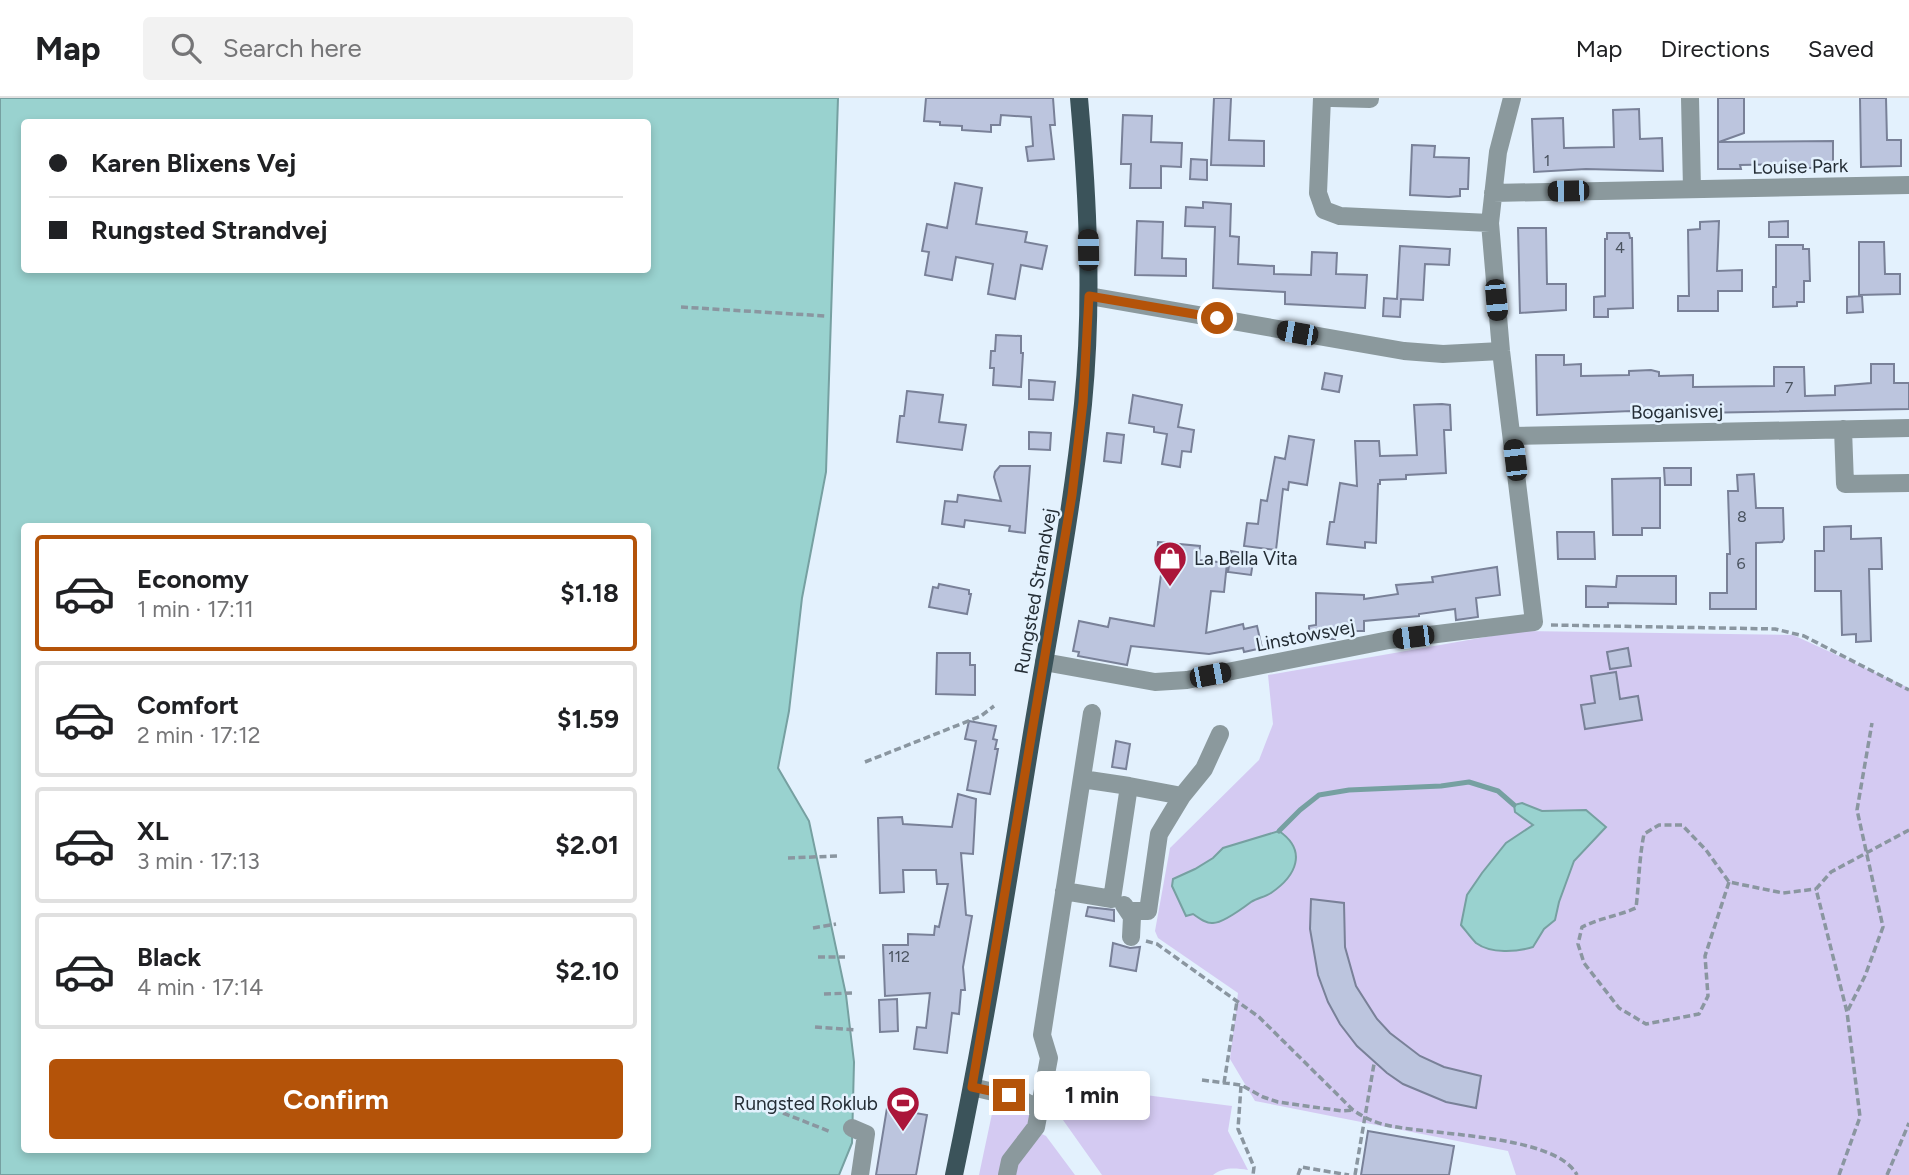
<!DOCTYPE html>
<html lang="en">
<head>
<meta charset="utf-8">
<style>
	body { margin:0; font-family:Figtree,sans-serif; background:#f2f2f2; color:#202124; height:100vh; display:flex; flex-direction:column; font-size:26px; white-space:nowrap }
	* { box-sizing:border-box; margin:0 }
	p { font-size:23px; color:#757577 }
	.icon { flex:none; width:38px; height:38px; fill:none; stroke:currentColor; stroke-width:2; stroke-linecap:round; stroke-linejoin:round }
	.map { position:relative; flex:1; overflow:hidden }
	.sheet { position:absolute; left:21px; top:425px; width:630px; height:630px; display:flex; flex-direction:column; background:#fff; border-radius:7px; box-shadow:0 4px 10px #0003 }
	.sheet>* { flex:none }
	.hud { position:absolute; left:21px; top:21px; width:630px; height:154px; border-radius:7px; box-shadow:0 4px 10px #0003; display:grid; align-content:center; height:154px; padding:0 28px; background:#fff }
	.end { position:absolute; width:32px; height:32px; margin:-16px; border:9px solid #b45309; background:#fff; box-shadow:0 0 0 4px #fff }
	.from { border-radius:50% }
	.bubble { position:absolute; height:49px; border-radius:7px; background:#fff; box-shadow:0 4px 10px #0003; font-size:23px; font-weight:700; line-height:49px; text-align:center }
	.car { position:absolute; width:21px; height:42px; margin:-21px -10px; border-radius:9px; box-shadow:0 0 5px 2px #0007; background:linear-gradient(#222 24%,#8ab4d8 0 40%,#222 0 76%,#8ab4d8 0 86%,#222 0) }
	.hud b { display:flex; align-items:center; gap:24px; height:66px; font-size:26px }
	.hud b+b { border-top:2px solid #e0e0e0 }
	.hud i { width:18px; height:18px; background:#202124 }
	ul { padding:12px 0 0; list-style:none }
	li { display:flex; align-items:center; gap:21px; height:116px; margin:0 14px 10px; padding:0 14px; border:4px solid #e0e0e0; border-radius:7px }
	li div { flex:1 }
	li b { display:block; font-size:26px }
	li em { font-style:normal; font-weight:700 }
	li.on { border-color:#b45309 }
	li>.icon { width:63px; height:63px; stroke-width:1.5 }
	.button { display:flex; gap:14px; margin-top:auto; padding:14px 28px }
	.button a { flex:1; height:80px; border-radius:7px; background:#b45309; color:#fff; font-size:28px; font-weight:700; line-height:80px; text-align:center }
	header { display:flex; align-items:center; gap:42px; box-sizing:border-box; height:98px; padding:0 35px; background:#fff; border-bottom:2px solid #e0e0e0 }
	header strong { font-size:33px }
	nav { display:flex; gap:38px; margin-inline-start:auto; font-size:24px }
	.search { width:490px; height:63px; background:#f2f2f2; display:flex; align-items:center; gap:18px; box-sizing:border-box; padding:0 24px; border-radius:7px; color:#757577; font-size:26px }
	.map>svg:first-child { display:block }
	.green { fill:#d4caf2 }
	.water { fill:#99d2cf; stroke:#76a0a1; stroke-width:2; fill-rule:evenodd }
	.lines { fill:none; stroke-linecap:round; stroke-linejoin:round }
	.stream { stroke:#76a0a1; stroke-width:5 }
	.building { fill:#bcc5de; stroke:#798198; stroke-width:2 }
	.path { stroke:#8a96a0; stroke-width:3.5; stroke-dasharray:7 3.5; stroke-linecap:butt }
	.minor { stroke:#8b999d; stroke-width:18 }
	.major { stroke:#3b535a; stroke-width:18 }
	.route { stroke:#b45309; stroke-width:9 }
	.labels { text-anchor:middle; stroke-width:5; stroke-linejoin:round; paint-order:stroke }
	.number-label { font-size:16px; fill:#4a535f }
	.street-label { font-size:19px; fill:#242d35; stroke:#e3f1fd }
	.poi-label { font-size:19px; fill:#242d35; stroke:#e3f1fd; text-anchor:start }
</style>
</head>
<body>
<header>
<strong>Map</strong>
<div class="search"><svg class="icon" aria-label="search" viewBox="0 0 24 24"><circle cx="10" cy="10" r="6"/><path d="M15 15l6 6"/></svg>Search here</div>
<nav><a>Map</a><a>Directions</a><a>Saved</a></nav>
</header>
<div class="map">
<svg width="1909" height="1077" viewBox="0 0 1909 1077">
	<rect width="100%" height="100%" fill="#e3f1fd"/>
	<path class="green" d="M 1520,533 L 1793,537 L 1909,590 L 1909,1077 L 1516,1077 L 1508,1053 L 1255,1003 L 1230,961 L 1238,895 L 1158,840 L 1155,833 L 1170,750 L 1259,662 L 1273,626 L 1268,577 Z
		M 1066,987 L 1232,1008 L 1228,1033 L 1248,1072 C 1234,1070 1224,1069 1213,1077 L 1102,1077 L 1063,1022 Z
		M 1003,1003 L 1024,1008 L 1029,1016 L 1029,1026 L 999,1077 L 979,1077 L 993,1011 L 997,1005 Z
		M 1042,1036 L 1046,1038 L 1075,1077 L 1014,1077 L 1017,1066 Z"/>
	<path class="water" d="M 0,0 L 838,0 L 826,374 L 802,500 L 789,613 L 778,670 L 809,723 L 846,897 L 854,964 L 852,1045 L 839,1077 L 0,1077 ZM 24,24 L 648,24 L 648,172 L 24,172 ZM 24,429 L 648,429 L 648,1052 L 24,1052 Z
		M 1522,705 L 1542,713 L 1586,712 L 1606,729 L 1574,763 L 1559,804 L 1555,822 L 1544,831 L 1533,849 C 1517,854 1491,856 1476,845 C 1471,840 1466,833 1461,827 L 1467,797 L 1482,775 L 1506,745 L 1533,727 L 1515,714 L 1514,707 Z
		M 1279,733 C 1308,753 1296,778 1271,795 C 1265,799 1257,800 1251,804 C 1243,810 1223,825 1213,825 C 1206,826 1199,820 1193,816 L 1186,818 L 1172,788 L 1173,781 L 1195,771 L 1213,760 L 1223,750 Z"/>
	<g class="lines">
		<path class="stream" d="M 1279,733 L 1300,712 L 1319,697 L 1349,692 L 1441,688 L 1469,684 L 1498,693 L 1514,707"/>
	</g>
	<path class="building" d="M 926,0 L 1053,0 L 1055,27 L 1050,27 L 1054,61 L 1028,63 L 1026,49 L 1033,48 L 1031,19 L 1001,17 L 1000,27 L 991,27 L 991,34 L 962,32 L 962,28 L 940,27 L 940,24 L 924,23 Z
		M 1214,0 L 1231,0 L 1229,42 L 1264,43 L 1264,68 L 1211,67 Z
		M 1718,0 L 1744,0 L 1744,35 L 1719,44 L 1833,43 L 1833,70 L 1794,70 L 1794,66 L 1740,67 L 1741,71 L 1718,71 Z
		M 1860,0 L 1886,0 L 1887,42 L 1901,42 L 1901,68 L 1861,69 Z
		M 1639,11 L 1640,41 L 1662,40 L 1663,73 L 1586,71 L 1534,74 L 1532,21 L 1563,20 L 1564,50 L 1614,49 L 1613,12 Z
		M 1123,17 L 1152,18 L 1151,44 L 1182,45 L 1181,69 L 1161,68 L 1161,90 L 1130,90 L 1131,66 L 1121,66 Z
		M 1412,47 L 1435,48 L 1434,59 L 1469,60 L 1468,91 L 1460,91 L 1460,98 L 1449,99 L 1410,97 Z
		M 1191,61 L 1207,62 L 1207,82 L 1190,81 Z
		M 955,85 L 982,90 L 976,126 L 1027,134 L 1025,144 L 1047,148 L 1042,171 L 1021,167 L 1015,201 L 988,196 L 993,166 L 956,159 L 952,182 L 925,177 L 929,154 L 922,153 L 927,126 L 947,130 Z
		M 1203,104 L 1231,106 L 1230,138 L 1239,139 L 1238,166 L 1274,168 L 1274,176 L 1311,177 L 1312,154 L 1337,155 L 1336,176 L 1367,177 L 1365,210 L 1285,206 L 1285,194 L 1213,190 L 1215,129 L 1185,128 L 1186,109 L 1203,110 Z
		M 1137,123 L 1163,124 L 1162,160 L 1186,161 L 1186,178 L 1135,177 Z
		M 1719,123 L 1717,173 L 1742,172 L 1742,193 L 1718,193 L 1718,213 L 1678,213 L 1678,198 L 1689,198 L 1688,132 L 1700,131 L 1700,124 Z
		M 1788,123 L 1788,139 L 1769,139 L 1769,124 Z
		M 1518,130 L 1546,130 L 1547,186 L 1566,186 L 1566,212 L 1520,215 Z
		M 1607,135 L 1629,135 L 1630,140 L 1632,140 L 1633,210 L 1608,211 L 1608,219 L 1594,219 L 1594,199 L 1605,198 L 1605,141 L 1607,141 Z
		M 1859,144 L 1884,144 L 1885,176 L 1900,176 L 1900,196 L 1859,197 Z
		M 1776,147 L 1803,147 L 1803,151 L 1809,151 L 1810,183 L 1804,183 L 1804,204 L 1797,204 L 1797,208 L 1773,209 L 1773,189 L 1776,189 Z
		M 1400,148 L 1450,151 L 1449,167 L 1425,166 L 1423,202 L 1401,201 L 1400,219 L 1383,218 L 1384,200 L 1397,201 Z
		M 1862,198 L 1863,214 L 1847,215 L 1847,199 Z
		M 996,237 L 1021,238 L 1021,255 L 1023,255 L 1021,289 L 993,287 L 994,270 L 990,270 L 991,253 L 995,253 Z
		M 1536,257 L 1564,257 L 1564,267 L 1581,266 L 1581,278 L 1629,277 L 1629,273 L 1651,272 L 1659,274 L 1659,278 L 1693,277 L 1693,289 L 1774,288 L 1774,269 L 1804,269 L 1805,298 L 1835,297 L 1835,288 L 1871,285 L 1871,266 L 1894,266 L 1894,285 L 1909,285 L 1909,311 L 1695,315 L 1631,315 L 1631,313 L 1537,317 Z
		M 1325,275 L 1342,278 L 1339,294 L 1322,291 Z
		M 1029,282 L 1055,284 L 1053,302 L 1029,301 Z
		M 907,293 L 943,297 L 939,324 L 966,327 L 962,352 L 897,344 L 900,318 L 904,318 Z
		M 1133,297 L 1182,307 L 1178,329 L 1194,332 L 1191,354 L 1182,353 L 1180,369 L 1162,366 L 1167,336 L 1154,334 L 1154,329 L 1129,325 Z
		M 1442,306 L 1450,307 L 1451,332 L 1444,332 L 1446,375 L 1406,377 L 1406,381 L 1380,382 L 1380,386 L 1378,386 L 1376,445 L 1365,444 L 1365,450 L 1327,446 L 1330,424 L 1334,424 L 1340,385 L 1357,388 L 1355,343 L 1379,343 L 1380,358 L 1417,357 L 1414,307 Z
		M 1029,334 L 1051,335 L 1050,352 L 1029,351 Z
		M 1107,335 L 1124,337 L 1121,365 L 1104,363 Z
		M 1289,338 L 1314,342 L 1307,387 L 1289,384 L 1288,392 L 1283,391 L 1276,452 L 1244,448 L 1247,425 L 1258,426 L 1261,402 L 1267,403 L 1275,359 L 1285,361 Z
		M 1000,368 L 1030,368 L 1025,435 L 1009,433 L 1010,428 L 965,422 L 964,429 L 942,426 L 945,403 L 957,404 L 958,397 L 1001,403 L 994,379 L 995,374 Z
		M 1664,370 L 1691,370 L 1691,387 L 1665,387 Z
		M 1754,376 L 1756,410 L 1783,410 L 1784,441 L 1782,444 L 1756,445 L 1756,511 L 1710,511 L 1710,495 L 1727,495 L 1727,456 L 1730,456 L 1728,393 L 1738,393 L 1737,377 Z
		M 1660,380 L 1660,430 L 1642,430 L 1642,437 L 1613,437 L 1612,381 Z
		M 1851,428 L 1851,441 L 1881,440 L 1882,471 L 1869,471 L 1871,543 L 1856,544 L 1856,536 L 1842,537 L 1841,493 L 1815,493 L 1815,453 L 1824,453 L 1824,429 Z
		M 1557,434 L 1594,434 L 1595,461 L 1558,461 Z
		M 1158,444 L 1200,448 L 1199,462 L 1227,465 L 1224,494 L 1211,493 L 1206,535 L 1243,526 L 1244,531 L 1257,528 L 1262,550 L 1244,554 L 1243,550 L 1209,556 L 1131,548 L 1127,567 L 1078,558 L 1079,554 L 1073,553 L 1079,523 L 1108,529 L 1110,520 L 1154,528 L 1163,462 L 1157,462 Z
		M 1231,453 L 1254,457 L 1251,477 L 1228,474 Z
		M 1497,469 L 1500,497 L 1476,500 L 1478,519 L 1456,522 L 1455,511 L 1419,516 L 1419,518 L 1364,523 L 1364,533 L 1335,533 L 1335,541 L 1309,541 L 1309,528 L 1316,527 L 1316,495 L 1364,497 L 1364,501 L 1398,496 L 1396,487 L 1433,484 L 1432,479 Z
		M 1617,478 L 1676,478 L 1676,506 L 1608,505 L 1608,509 L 1586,509 L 1586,488 L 1616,489 Z
		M 939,486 L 969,492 L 969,496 L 971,496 L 967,516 L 929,509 L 933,489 L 938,490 Z
		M 1628,550 L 1631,568 L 1610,571 L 1607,554 Z
		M 937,555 L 970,555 L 970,567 L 975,567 L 975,597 L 936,596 Z
		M 1616,574 L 1620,601 L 1638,598 L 1642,622 L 1585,631 L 1581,607 L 1595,605 L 1591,578 Z
		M 969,623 L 996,628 L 993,641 L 997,642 L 995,651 L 998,651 L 990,696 L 967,692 L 976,643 L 965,641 Z
		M 1116,643 L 1130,646 L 1126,671 L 1112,669 Z
		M 958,696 L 976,701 L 973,756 L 961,755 L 966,817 L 972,818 L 963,869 L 965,892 L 961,892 L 959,916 L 952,915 L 947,955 L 914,951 L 917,929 L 926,930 L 930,895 L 885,898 L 883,847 L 908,847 L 908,836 L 934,837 L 935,828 L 939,829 L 948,786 L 937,786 L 936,772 L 903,772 L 904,794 L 880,795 L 878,720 L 902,719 L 903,726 L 952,729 Z
		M 1311,801 L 1344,805 L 1345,849 L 1356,888 L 1377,921 L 1390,935 L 1420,958 L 1444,969 L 1481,978 L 1476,1010 L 1446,1004 L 1403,986 L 1387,975 L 1357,948 L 1340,926 L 1328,904 L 1318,877 L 1310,831 Z
		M 1088,809 L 1114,812 L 1114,823 L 1086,818 Z
		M 1113,845 L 1130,850 L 1140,849 L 1136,873 L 1110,868 Z
		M 897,901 L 898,933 L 880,934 L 879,902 Z
		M 887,1010 L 927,1017 L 916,1077 L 876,1077 Z
		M 1368,1033 L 1454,1048 L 1449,1077 L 1361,1077 Z"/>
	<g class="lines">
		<path class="path" d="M 681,209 L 826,218
			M 1551,527 L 1775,531 L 1804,538 L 1909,592
			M 865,664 L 981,618 L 994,608
			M 788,760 L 837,758
			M 1729,784 L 1705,858 L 1708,898 L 1699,916 L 1646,926 L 1619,910 L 1584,865 L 1578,846 L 1582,829 C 1600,820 1618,818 1636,810 C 1639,785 1639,761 1644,736 L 1659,727 L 1682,727 L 1706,752 L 1729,784 L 1783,795 L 1816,791
			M 813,830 L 836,826
			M 1146,843 L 1157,846 L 1259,919 L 1353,1012 C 1362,1018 1371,1023 1382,1026 C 1427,1038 1555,1035 1577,1077
			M 818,859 L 845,859
			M 824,896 L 852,895
			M 1848,912 L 1865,878 L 1883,829 L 1857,712 L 1872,625
			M 815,929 L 856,932
			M 1202,982 L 1241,987 L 1263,999 L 1278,1004 L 1342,1013 L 1353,1012
			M 1224,985 L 1237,903
			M 1241,988 L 1238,1031 L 1254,1069 L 1253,1077
			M 783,1015 L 831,1034
			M 1298,1077 L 1301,1069 L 1349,1077
			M 1355,1077 L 1374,966
			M 1839,1077 L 1860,1019 L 1847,914 L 1816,791 L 1831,774 L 1909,732
			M 1887,1077 L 1909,1025"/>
		<path class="minor" d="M 1322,0 L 1318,95 L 1324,112 L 1340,118 L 1490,125
			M 1332,0 L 1370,1
			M 1690,0 L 1692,91
			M 1493,95 L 1909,87
			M 1089,198 L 1404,253 L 1443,256 L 1501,253
			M 1843,331 L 1845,386 L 1909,385
			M 1512,338 L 1909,330
			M 1044,564 L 1155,584 L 1187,582 L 1389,542 L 1534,524 L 1501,253 L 1490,125 L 1498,54 L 1512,0
			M 1129,688 L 1182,698 L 1204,671 L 1220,636
			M 1064,793 L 1112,801 L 1129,688 L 1082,681
			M 1124,807 L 1132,819 L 1131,839
			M 1129,813 L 1148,813 L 1159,736 L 1182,698
			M 972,989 L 1019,1000 L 1040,1012
			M 852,1030 L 866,1036 L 860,1077
			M 1007,1077 L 1010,1063 L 1036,1029 L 1049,960 L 1042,937 L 1092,615"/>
		<path class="major" d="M 954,1077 C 985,931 1008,783 1032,635 C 1050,526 1072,416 1083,306 C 1093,204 1088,102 1079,0"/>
	</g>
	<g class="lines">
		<path class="route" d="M 1009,997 L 972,989 L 1072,397 L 1083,304 L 1089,198 L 1217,220"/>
	</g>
	<defs>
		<g id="shop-pin" transform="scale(1.75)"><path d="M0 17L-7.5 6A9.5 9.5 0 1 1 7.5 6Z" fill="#ab163a" stroke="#e3f1fd"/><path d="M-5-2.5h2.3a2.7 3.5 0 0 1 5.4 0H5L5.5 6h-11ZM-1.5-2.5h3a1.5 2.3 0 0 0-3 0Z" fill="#fff"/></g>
		<g id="stadium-pin" transform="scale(1.75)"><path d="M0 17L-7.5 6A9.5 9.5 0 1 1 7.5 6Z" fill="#ab163a" stroke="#e3f1fd"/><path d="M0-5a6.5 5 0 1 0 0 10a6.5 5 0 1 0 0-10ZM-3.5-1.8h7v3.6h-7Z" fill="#fff"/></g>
	</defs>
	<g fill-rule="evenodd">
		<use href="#shop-pin" x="1170" y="460"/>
		<use href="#stadium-pin" x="903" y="1005"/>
	</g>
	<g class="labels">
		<g class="number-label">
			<text x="1547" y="68">1</text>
			<text x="1620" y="155">4</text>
			<text x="1789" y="295">7</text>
			<text x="1742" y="424">8</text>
			<text x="1741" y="471">6</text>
			<text x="899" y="864">112</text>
		</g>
		<g class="street-label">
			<text transform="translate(1800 68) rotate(-1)" y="7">Louise Park</text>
			<text transform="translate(1677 313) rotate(-1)" y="7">Boganisvej</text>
			<text transform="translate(1035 493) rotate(-80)" y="7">Rungsted Strandvej</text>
			<text transform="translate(1305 537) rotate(-11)" y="7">Linstowsvej</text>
		</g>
		<g class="poi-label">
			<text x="1194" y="467">La Bella Vita</text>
			<text x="878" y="1012" text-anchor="end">Rungsted Roklub</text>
		</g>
	</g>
</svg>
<i class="end from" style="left:1217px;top:220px"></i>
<i class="end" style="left:1009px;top:997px"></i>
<div class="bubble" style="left:1034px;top:973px;width:116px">1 min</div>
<i class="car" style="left:1568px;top:93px;rotate:269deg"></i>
<i class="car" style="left:1088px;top:152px;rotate:359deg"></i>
<i class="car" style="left:1496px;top:202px;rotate:175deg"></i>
<i class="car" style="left:1297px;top:235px;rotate:280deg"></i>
<i class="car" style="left:1515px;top:362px;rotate:353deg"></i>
<i class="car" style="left:1413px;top:539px;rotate:263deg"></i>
<i class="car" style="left:1210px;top:577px;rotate:79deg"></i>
<div class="hud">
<b><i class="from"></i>Karen Blixens Vej</b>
<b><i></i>Rungsted Strandvej</b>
</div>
<section class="sheet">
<ul>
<li class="on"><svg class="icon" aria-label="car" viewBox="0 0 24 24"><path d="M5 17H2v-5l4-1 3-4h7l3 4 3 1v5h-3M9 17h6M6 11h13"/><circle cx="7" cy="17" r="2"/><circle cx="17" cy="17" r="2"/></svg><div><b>Economy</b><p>1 min · 17:11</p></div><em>$1.18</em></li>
<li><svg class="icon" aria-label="car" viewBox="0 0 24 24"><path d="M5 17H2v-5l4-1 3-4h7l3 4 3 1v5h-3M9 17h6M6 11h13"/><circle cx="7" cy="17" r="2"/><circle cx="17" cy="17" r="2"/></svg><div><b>Comfort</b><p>2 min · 17:12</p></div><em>$1.59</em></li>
<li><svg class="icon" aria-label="car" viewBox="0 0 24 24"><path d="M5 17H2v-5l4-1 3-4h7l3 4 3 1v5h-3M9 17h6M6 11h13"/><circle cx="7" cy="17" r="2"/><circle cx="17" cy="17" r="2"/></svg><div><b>XL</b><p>3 min · 17:13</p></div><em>$2.01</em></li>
<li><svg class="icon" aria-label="car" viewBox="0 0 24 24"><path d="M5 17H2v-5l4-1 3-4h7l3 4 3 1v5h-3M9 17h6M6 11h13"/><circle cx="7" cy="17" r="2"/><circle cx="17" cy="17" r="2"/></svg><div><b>Black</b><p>4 min · 17:14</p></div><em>$2.10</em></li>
</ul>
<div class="button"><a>Confirm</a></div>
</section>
</div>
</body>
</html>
